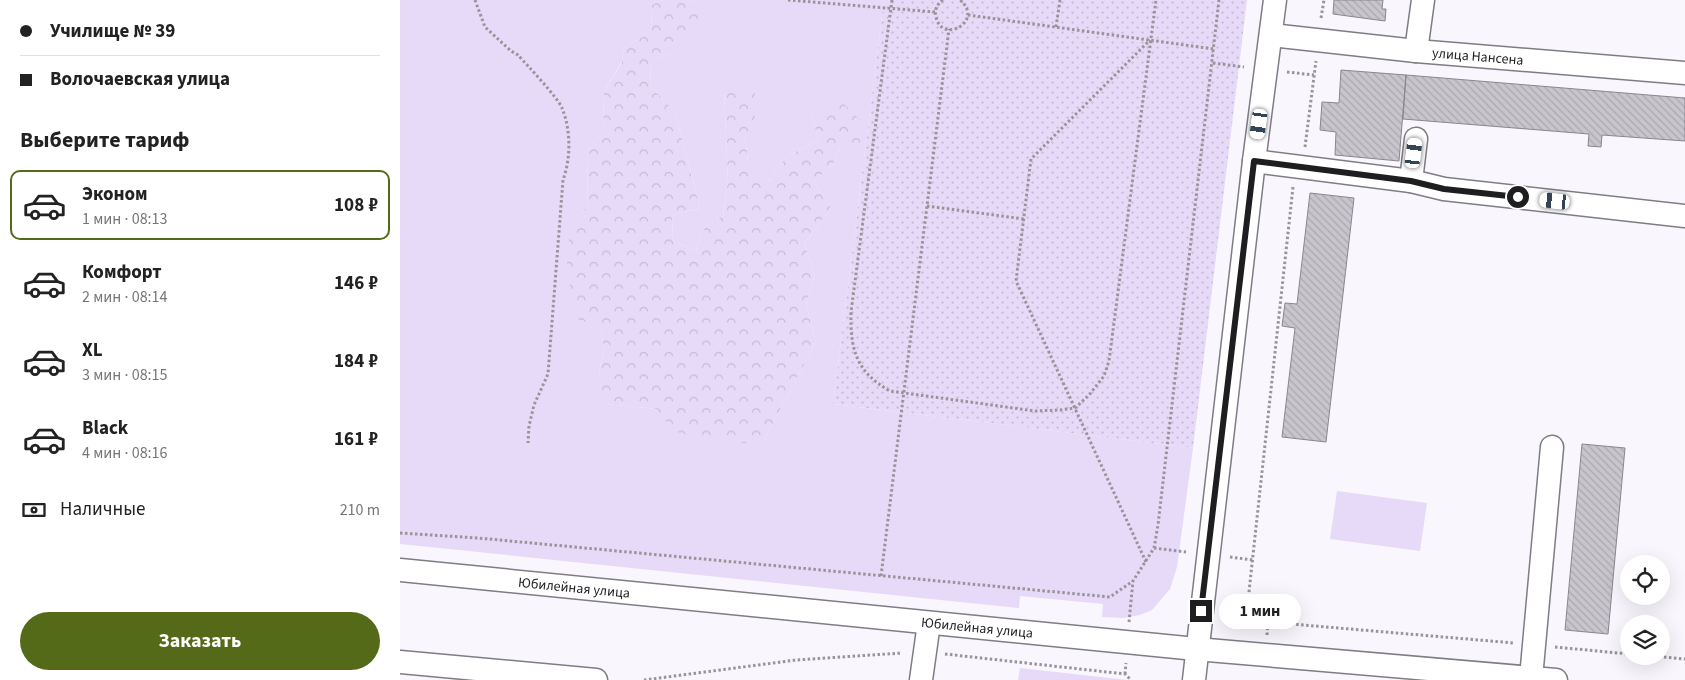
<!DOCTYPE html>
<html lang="ru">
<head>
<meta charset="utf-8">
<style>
	body { margin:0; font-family:"Source Sans 3",sans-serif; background:#f6f6f6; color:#222; height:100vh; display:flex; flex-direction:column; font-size:19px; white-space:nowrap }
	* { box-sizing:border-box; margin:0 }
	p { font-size:16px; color:#767676 }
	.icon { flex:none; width:28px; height:28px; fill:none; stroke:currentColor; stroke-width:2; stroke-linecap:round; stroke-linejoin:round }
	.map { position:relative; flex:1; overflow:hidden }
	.sheet { display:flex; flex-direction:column; background:#fff; width:400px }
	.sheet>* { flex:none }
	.hud { display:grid; align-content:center; height:110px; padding:0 20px; background:#fff }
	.controls { position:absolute; left:1220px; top:555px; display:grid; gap:10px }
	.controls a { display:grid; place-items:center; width:50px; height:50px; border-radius:50%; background:#fff; box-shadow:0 5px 20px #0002; font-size:25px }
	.end { position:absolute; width:22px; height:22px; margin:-11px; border:6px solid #1e1d20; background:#fff; box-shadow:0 0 0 2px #fff }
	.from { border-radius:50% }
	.bubble { position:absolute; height:35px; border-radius:18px; background:#fff; box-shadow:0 5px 20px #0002; font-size:16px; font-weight:700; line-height:35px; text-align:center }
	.car { position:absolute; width:15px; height:30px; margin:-15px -8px; border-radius:6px; box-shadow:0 0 4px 1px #0007; background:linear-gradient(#fff 24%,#345 0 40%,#fff 0 76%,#345 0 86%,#fff 0) }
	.hud b { display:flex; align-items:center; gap:18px; height:48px; font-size:19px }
	.hud b+b { border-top:1px solid #e0e0e0 }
	.hud i { width:12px; height:12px; background:#222 }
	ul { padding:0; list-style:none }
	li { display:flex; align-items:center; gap:15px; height:70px; margin:0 10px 8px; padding:0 10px; border:2px solid transparent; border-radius:10px }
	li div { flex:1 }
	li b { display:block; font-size:19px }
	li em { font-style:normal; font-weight:700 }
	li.selected { border-color:#546a18 }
	li>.icon { width:45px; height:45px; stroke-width:1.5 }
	h2 { padding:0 20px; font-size:22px; line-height:60px }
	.pay { display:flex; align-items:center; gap:12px; height:55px; padding:0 20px; font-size:19px }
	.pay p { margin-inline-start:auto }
	.cta { display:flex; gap:10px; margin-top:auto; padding:10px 20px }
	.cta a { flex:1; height:58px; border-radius:30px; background:#546a18; color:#fff; font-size:20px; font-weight:700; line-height:58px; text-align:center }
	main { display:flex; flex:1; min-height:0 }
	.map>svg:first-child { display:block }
	.grass { fill:#e6daf8 }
	.forest { fill:url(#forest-crowns) }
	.park { fill:url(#park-dots) }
	.building { fill:url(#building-back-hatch); stroke:#89878e }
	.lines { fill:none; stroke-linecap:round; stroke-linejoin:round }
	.minor-casing { stroke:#7f7c84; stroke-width:25 }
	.path { stroke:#97949a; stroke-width:3; stroke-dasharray:2.5 2.5; stroke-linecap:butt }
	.minor { stroke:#fff; stroke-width:22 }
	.route { stroke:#1e1d20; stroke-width:6 }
	.labels { text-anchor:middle; stroke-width:5; stroke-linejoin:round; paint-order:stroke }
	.street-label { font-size:14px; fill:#1e1d20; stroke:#fff }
</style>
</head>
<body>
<main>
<section class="sheet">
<div class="hud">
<b><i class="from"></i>Училище № 39</b>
<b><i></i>Волочаевская улица</b>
</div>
<h2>Выберите тариф</h2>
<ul>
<li class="selected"><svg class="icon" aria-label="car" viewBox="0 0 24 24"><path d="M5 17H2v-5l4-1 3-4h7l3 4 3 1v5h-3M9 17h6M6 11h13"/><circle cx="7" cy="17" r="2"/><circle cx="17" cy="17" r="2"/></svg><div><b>Эконом</b><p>1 мин · 08:13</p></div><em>108 ₽</em></li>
<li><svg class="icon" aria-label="car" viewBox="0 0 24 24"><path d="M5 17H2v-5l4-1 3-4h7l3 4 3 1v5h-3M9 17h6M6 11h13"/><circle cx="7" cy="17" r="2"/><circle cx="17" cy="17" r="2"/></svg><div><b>Комфорт</b><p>2 мин · 08:14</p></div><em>146 ₽</em></li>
<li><svg class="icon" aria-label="car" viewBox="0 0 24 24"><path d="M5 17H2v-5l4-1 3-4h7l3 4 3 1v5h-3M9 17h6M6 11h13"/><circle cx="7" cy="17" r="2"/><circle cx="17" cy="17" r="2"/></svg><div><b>XL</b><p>3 мин · 08:15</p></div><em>184 ₽</em></li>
<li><svg class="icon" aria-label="car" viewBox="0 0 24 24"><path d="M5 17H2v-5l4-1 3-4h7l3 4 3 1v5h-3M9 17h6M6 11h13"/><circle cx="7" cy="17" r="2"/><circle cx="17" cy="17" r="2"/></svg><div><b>Black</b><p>4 мин · 08:16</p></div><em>161 ₽</em></li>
</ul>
<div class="pay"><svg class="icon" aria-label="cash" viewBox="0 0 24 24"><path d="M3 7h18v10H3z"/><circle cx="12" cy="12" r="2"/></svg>Наличные<p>210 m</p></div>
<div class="cta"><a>Заказать</a></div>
</section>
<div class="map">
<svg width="1285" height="680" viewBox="0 0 1285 680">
	<defs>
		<pattern id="forest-crowns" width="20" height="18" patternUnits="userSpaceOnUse" patternTransform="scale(1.25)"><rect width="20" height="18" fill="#e6daf8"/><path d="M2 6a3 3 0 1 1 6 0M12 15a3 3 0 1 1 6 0" fill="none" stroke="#c5bbd4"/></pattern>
		<pattern id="park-dots" width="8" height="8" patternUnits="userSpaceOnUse" patternTransform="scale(1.25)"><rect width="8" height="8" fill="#e6daf8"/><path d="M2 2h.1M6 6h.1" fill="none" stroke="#c5bbd4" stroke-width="1.8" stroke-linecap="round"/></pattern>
		<pattern id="building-back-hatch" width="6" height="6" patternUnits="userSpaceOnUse" patternTransform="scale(1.25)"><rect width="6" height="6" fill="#c8c5cd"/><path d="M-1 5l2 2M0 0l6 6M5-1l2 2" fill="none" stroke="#aba9b0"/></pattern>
	</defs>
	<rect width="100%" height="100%" fill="#f9f6fe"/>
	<path class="grass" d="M 0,0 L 262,0 L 252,5 L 251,32 L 223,48 L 222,61 L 204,92 L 203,134 L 187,151 L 188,206 L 173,220 L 201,327 L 204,350 L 199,371 L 205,404 L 257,409 L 362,444 L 416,342 L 406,304 L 415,273 L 404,244 L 431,208 L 414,182 L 434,163 L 442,142 L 412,115 L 418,140 L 386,157 L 369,181 L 348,161 L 345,135 L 324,91 L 328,181 L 323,216 L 305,227 L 296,250 L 273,241 L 272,215 L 300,208 L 275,112 L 250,86 L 251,60 L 269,54 L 298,3 L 292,0 L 484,0 L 433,404 L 793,448 L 777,567 L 770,589 L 752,610 L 740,615 L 724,618 L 702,617 L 703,604 L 620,596 L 619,608 L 0,544 Z
		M 937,491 L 1027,503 L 1020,551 L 930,539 Z
		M 620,668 L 727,680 L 618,680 Z"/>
	<path class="forest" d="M 262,0 L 292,0 L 298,3 L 301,22 L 269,54 L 251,60 L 250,86 L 275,112 L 300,208 L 272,215 L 273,241 L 296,250 L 305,227 L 323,216 L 328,181 L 324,91 L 355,91 L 355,124 L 345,135 L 348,161 L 369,181 L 386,157 L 418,140 L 412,115 L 440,100 L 463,123 L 460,143 L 442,142 L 434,163 L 414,182 L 431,208 L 404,244 L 415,273 L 406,304 L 416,342 L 362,444 L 314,441 L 272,431 L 257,409 L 204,404 L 199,371 L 204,350 L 201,327 L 174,318 L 166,255 L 173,220 L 188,206 L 187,151 L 203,134 L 204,92 L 222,62 L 223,48 L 251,32 L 252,5 Z"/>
	<path class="park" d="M 484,0 L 847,0 L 793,448 L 433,404 Z"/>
	<path class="building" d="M 934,0 L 983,0 L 982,9 L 986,9 L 985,21 L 933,14 Z
		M 941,70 L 1006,75 L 999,161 L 935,155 L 936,132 L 920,130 L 922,102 L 939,103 Z
		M 1006,75 L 1285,98 L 1285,141 L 1202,135 L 1201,147 L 1188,146 L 1189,134 L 1003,119 Z
		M 910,193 L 954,198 L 926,442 L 882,437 L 895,328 L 882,326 L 885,303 L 897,304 Z
		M 1182,444 L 1225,448 L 1208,634 L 1165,630 Z"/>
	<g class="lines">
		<g class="minor-casing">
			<g id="minor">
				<path id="s1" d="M 871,35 L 1016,51 L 1285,73"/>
				<path d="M 1016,51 L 1023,0"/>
				<path d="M 854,161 L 1011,181 L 1044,189 L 1285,216"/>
				<path d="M 1011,181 L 1016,139"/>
				<path id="s2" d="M 0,570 L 796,649 L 1156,680"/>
				<path d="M 0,662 L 196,680"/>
				<path d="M 1131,678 L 1152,447"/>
				<path d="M 521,680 L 529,623"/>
				<path d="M 794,680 L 854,161 L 875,0"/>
			</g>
		</g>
		<path class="path" d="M 75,0 L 85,27 L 111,51 L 118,55 C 127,65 159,99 162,108 C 171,130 171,158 163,180 L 148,374 L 134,405 L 129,426 L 128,443
			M 388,0 L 535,12
			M 492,0 L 451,312 C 450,349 456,372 490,391 L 635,411 L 660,410 L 675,408 L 689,395 L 704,376 L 709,361 L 756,0
			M 543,0 C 537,4 534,10 536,17 C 542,45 585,21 560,0
			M 568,15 L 814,49
			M 921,18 L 924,0
			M 656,27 L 660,0
			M 813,63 L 844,67
			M 887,72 L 914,75
			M 905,147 L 916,61
			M 893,187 L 848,601 C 851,612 858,619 868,622 L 1114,643
			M 527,206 L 624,219
			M 0,533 L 78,538 L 710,597 L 733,581
			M 754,548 L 786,552
			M 830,557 L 853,560
			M 746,562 L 616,281 L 631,159 L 750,40
			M 481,576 L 549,29
			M 729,622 L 733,581 L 754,548 L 758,525 L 819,0
			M 867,635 L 868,622
			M 1155,647 L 1229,654
			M 545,654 L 725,674 L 731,680
			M 1254,656 L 1285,659
			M 725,674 L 726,663
			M 244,680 L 396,660 L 502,653"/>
		<use href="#minor" class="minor"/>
	</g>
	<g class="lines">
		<path class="route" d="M 801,611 L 854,161 L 1011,181 L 1044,189 L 1118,197"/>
	</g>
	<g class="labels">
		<g class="street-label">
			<text dy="5" stroke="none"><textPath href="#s1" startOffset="208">улица Нансена</textPath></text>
			<text dy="5" stroke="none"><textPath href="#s2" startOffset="175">Юбилейная улица</textPath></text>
			<text dy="5" stroke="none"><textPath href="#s2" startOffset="580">Юбилейная улица</textPath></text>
		</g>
	</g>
</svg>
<div class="controls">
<a><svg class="icon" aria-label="locate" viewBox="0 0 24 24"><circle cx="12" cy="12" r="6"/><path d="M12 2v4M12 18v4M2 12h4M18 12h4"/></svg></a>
<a><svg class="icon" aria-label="layers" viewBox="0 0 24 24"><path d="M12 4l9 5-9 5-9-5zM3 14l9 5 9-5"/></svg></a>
</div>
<i class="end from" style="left:1118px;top:197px"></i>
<i class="end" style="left:801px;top:611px"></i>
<div class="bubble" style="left:819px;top:594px;width:82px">1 мин</div>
<i class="car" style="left:859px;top:124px;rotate:188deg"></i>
<i class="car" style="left:1014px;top:153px;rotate:7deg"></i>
<i class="car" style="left:1155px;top:201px;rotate:276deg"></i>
</div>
</main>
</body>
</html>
